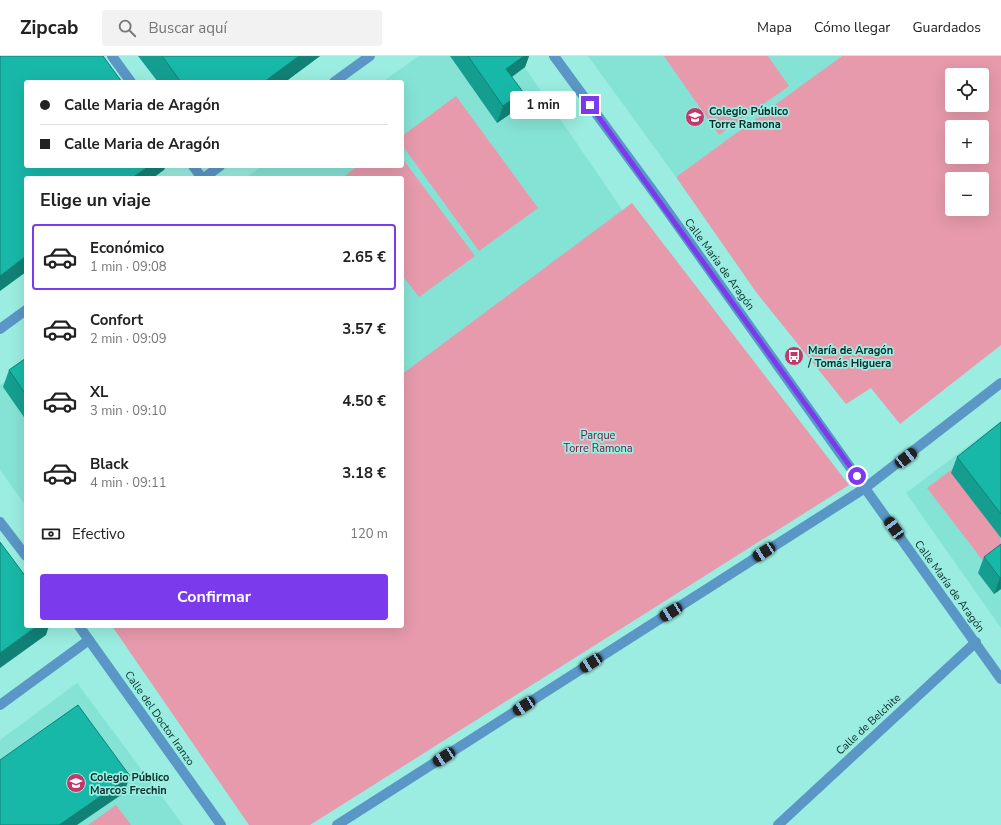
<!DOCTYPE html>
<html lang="es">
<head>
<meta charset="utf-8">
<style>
	body { margin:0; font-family:"Nunito Sans",sans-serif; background:#f2f2f2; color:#222; height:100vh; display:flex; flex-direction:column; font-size:15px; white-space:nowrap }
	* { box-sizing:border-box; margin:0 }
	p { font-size:13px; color:#767676 }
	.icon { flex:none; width:22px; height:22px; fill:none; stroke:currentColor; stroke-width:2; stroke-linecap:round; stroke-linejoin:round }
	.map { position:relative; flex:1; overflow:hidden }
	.sheet { position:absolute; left:24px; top:120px; width:380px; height:452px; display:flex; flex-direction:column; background:#fff; border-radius:4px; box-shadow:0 4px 16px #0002 }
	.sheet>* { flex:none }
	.guide { position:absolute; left:24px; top:24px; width:380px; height:88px; border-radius:4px; box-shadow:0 4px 16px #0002; display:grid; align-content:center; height:88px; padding:0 16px; background:#fff }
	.buttons { position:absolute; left:945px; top:12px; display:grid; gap:8px }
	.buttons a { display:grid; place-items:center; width:44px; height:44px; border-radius:4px; background:#fff; box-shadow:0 4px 16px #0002; font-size:20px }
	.end { position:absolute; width:18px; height:18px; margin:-9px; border:5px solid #7c3aed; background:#fff; box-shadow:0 0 0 2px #fff }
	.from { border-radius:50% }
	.bubble { position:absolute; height:28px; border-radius:4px; background:#fff; box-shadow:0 4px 16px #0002; font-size:13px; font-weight:700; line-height:28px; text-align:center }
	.car { position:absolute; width:12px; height:24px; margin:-12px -6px; border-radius:5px; box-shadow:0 0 3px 1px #0007; background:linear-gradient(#222 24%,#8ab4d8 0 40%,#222 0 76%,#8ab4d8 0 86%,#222 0) }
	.guide b { display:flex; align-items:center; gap:14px; height:38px; font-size:15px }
	.guide b+b { border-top:1px solid #e0e0e0 }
	.guide i { width:10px; height:10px; background:#222 }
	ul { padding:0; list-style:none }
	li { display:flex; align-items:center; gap:12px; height:66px; margin:0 8px 6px; padding:0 8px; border:2px solid transparent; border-radius:4px }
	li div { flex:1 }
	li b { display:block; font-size:15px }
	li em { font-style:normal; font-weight:700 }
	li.current { border-color:#7c3aed }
	li>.icon { width:36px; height:36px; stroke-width:1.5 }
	h2 { padding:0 16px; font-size:18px; line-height:48px }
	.pay { display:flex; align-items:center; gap:10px; height:44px; padding:0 16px; font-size:15px }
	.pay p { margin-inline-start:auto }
	.primary-button { display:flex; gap:8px; margin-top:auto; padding:8px 16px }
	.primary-button a { flex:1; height:46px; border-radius:4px; background:#7c3aed; color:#fff; font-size:16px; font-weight:700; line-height:46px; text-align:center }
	header { display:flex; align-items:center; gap:24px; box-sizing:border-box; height:56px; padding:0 20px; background:#fff; border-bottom:1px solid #e0e0e0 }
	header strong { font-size:19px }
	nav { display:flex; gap:22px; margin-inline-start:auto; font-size:14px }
	.search { width:280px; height:36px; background:#f2f2f2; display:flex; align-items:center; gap:10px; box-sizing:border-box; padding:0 14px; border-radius:4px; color:#767676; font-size:15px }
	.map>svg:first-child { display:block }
	.built { fill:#85e3d5 }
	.green { fill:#e69aac; fill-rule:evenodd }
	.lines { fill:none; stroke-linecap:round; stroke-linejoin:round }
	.minor { stroke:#5a96c6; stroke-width:10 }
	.tertiary { stroke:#5a96c6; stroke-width:10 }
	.wall { fill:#159e90 }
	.shaded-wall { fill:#118176 }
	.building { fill:#18b8a8; stroke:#118176 }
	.route { stroke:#7c3aed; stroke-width:5 }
	.labels { text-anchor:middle; stroke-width:3.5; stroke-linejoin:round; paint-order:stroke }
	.poi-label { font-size:11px; font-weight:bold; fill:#092d29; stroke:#9aede0; text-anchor:start }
	.street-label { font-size:11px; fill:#092d29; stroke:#9aede0 }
	.park-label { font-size:11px; fill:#821540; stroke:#9aede0 }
</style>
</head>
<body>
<header>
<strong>Zipcab</strong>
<div class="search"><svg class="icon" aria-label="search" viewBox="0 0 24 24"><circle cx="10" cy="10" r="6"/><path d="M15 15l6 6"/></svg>Buscar aquí</div>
<nav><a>Mapa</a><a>Cómo llegar</a><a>Guardados</a></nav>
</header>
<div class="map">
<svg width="1001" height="769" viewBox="0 0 1001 769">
	<rect width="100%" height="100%" fill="#9aede0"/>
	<path class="built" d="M 419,0 L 517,0 L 623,155 L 402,318 L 402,122 L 245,122 L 262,110 L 402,110 L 402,26 L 382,26 Z
		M 588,0 L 842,0 L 676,121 Z
		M 26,310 L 26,450 L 0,414 L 0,329 Z
		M 1001,365 L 1001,572 L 906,437 Z
		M 77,627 L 183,769 L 0,769 L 0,684 Z"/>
	<path class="green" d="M 664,0 L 768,0 L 789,30 L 719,79 Z
		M 842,0 L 1001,0 L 1001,289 L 900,368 L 871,332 L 846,348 L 756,236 L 676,121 ZM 952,19 L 982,19 L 982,49 L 952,49 ZM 952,71 L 982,71 L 982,101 L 952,101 ZM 952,123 L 982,123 L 982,153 L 952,153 Z
		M 456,40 L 538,152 L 479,195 L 402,89 L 402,80 Z
		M 402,102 L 475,200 L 419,241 L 402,219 L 402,122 L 342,122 L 358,110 L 402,110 Z
		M 632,147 L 849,429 L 310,769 L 249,769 L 112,570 L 402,570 L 402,318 Z
		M 997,379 L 1001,499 L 987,510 L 927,432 Z
		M 116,749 L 131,769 L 88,769 Z"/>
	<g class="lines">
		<path class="minor" d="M 112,0 L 131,26
			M 334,26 L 370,0
			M 193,110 L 202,122
			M 204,122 L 220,110
			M 0,273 L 26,254
			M 0,649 L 89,584
			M 337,769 L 865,432 L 1001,327
			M 778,769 L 976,586"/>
		<path class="tertiary" d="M 554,0 L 661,146 L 1001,623
			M 0,466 L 26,500
			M 79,570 L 221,769"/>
	</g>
	<path class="wall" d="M 138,0 L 320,0 L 285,26 L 158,26 Z
		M 450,0 L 529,0 L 525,11 L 512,21 L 517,53 L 497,67 Z
		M 26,302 L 26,364 L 3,331 L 9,314 Z
		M 1001,366 L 1001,482 L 951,417 L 957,401 Z
		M 1001,488 L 1001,533 L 994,538 L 978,517 L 984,501 Z"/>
	<path class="shaded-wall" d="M 299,0 L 320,0 L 285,26 L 264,26 Z
		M 524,0 L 529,0 L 525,11 L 500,29 L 506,13 Z
		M 523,36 L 517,53 L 497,67 L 503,50 Z
		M 149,110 L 166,110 L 164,114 L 153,122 L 132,122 Z
		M 26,200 L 26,216 L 0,235 L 0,220 Z
		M 1001,521 L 1001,533 L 994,538 L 1000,522 Z
		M 37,570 L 49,570 L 46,579 L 0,612 L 0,597 Z
		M 130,720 L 124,737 L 77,769 L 59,769 Z"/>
	<path class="building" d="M 0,0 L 103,0 L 122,26 L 26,26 L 26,110 L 149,110 L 132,122 L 26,122 L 26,200 L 0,220 Z
		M 162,0 L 299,0 L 264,26 L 181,26 Z
		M 468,0 L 524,0 L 506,13 L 523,36 L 503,50 Z
		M 26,302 L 26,339 L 9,314 Z
		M 1001,366 L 1001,458 L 957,401 Z
		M 0,486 L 26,521 L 26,570 L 37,570 L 0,597 Z
		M 1001,488 L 1001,521 L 1000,522 L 984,501 Z
		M 78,649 L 130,720 L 59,769 L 0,769 L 0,704 Z"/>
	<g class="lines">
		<path class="route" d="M 590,49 L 857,420"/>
	</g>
	<defs>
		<g id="school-disc" transform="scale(1)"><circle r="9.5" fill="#c43869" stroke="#9aede0"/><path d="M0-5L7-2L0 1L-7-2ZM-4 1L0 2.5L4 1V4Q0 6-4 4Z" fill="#fff"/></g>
		<g id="bus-disc" transform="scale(1)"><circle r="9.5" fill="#c43869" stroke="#9aede0"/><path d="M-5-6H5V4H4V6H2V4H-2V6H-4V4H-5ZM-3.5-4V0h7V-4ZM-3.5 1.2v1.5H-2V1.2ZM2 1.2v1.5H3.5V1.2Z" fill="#fff"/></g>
	</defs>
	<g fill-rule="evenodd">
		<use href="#school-disc" x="695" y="61"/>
		<use href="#bus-disc" x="794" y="300"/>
		<use href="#school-disc" x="76" y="727"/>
	</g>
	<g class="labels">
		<g class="poi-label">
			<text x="709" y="59">Colegio Público<tspan x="709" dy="13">Torre Ramona</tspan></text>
			<text x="808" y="298">María de Aragón<tspan x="808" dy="13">/ Tomás Higuera</tspan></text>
			<text x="90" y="725">Colegio Público<tspan x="90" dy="13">Marcos Frechin</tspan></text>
		</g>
		<g class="street-label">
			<text transform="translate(720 208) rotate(54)" y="4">Calle Maria de Aragón</text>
			<text transform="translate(950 530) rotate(54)" y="4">Calle María de Aragón</text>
			<text transform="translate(160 662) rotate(55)" y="4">Calle del Doctor Iranzo</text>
			<text transform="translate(868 668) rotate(-43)" y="4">Calle de Belchite</text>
		</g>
		<g class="park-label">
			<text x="598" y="383">Parque<tspan x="598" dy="13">Torre Ramona</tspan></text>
		</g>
	</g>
</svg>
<div class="buttons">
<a><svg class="icon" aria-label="locate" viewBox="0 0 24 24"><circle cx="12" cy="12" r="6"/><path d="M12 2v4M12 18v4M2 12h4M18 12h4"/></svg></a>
<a>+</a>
<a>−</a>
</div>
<i class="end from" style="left:857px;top:420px"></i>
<i class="end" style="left:590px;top:49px"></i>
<div class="bubble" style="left:510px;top:35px;width:66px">1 min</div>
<i class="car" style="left:906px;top:402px;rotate:52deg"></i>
<i class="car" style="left:894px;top:472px;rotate:324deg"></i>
<i class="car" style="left:764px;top:496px;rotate:237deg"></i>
<i class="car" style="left:671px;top:556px;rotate:238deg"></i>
<i class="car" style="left:591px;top:607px;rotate:237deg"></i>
<i class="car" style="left:524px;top:650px;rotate:237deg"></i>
<i class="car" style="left:444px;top:701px;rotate:237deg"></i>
<div class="guide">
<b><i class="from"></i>Calle Maria de Aragón</b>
<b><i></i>Calle Maria de Aragón</b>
</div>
<section class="sheet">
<h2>Elige un viaje</h2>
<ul>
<li class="current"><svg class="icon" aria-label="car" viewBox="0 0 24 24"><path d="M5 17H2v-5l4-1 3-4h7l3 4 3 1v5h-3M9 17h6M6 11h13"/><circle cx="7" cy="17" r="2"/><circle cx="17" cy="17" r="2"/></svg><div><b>Económico</b><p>1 min · 09:08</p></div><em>2.65 €</em></li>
<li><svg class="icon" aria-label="car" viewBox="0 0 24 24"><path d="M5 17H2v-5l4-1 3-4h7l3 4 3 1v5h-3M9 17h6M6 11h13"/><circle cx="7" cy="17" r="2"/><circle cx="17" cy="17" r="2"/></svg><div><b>Confort</b><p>2 min · 09:09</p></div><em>3.57 €</em></li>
<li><svg class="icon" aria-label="car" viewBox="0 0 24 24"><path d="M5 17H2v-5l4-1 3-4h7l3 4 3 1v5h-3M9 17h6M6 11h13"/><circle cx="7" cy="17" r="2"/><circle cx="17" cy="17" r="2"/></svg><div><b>XL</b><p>3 min · 09:10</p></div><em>4.50 €</em></li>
<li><svg class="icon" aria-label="car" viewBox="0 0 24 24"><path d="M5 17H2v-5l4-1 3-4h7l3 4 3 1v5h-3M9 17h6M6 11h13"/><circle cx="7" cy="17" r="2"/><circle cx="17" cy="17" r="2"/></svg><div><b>Black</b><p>4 min · 09:11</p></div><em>3.18 €</em></li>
</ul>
<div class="pay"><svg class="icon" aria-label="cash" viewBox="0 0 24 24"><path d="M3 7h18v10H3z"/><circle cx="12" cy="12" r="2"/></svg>Efectivo<p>120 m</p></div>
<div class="primary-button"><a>Confirmar</a></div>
</section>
</div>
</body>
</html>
